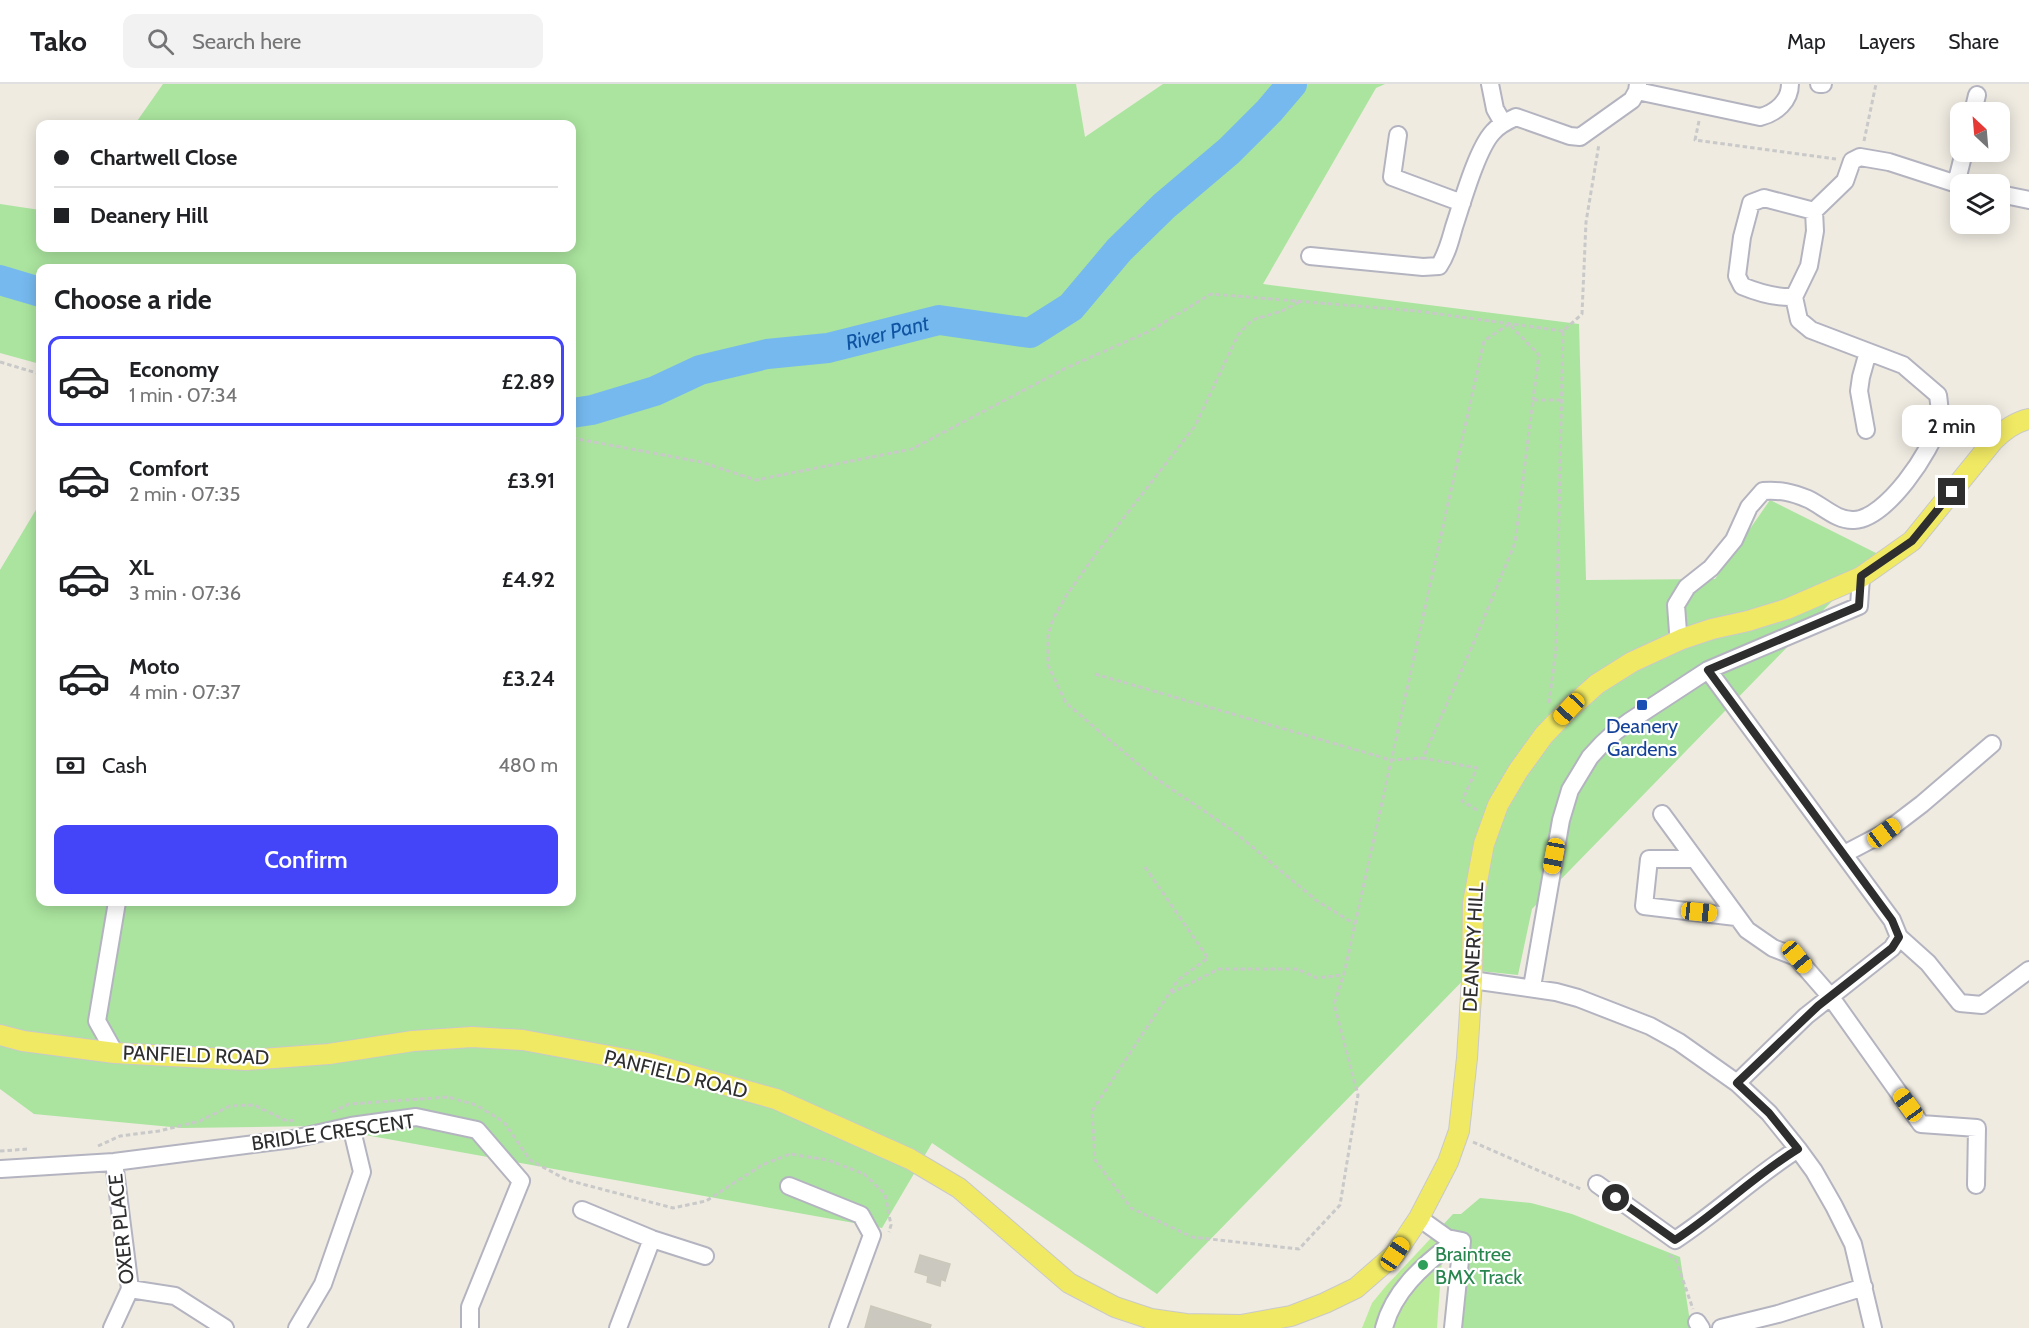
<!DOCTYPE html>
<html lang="en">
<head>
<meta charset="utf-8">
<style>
	body { margin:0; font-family:Cabin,sans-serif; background:#f2f2f2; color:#202124; height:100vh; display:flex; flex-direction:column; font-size:22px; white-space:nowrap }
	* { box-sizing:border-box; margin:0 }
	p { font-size:20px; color:#757577 }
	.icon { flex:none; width:33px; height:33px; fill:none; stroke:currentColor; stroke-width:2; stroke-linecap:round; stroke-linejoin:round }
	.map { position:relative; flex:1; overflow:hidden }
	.side { position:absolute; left:36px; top:180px; width:540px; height:642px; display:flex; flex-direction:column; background:#fff; border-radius:12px; box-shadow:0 3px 15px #0003 }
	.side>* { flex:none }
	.banner { position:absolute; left:36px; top:36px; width:540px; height:132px; border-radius:12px; box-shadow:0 3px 15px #0003; display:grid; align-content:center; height:132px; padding:0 18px; background:#fff }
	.needle { width:39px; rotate:334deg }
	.controls { position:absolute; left:1950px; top:18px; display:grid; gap:12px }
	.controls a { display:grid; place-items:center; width:60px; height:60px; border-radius:12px; background:#fff; box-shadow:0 3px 15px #0003; font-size:30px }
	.end { position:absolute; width:27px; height:27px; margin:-14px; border:8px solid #2e2e2e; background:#fff; box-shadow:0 0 0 3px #fff }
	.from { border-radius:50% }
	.bubble { position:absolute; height:42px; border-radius:12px; background:#fff; box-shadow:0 3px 15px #0003; font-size:20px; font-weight:600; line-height:42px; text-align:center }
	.car { position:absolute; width:18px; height:36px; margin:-18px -9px; border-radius:8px; box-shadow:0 0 4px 2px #0007; background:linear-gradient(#f5c518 24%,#345 0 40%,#f5c518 0 76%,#345 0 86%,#f5c518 0) }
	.banner b { display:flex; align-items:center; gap:21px; height:57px; font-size:22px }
	.banner b+b { border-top:2px solid #e0e0e0 }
	.banner i { width:15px; height:15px; background:#202124 }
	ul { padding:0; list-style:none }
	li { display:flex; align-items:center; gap:18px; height:90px; margin:0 12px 9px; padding:0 6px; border:3px solid transparent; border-radius:12px }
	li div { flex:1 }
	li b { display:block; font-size:22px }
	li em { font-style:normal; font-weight:600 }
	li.on { border-color:#4445f9 }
	li>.icon { width:54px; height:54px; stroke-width:1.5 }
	h2 { padding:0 18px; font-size:27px; line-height:72px }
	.pay { display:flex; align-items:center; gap:15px; height:66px; padding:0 18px; font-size:22px }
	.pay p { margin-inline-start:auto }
	.action { display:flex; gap:12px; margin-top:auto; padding:12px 18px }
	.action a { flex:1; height:69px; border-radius:12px; background:#4445f9; color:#fff; font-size:24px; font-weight:600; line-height:69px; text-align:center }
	header { display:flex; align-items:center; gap:36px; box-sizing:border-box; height:84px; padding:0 30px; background:#fff; border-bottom:2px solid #e0e0e0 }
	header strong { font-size:28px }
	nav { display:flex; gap:33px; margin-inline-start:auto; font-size:21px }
	.search { width:420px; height:54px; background:#f2f2f2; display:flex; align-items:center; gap:15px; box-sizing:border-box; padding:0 21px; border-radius:12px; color:#757577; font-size:22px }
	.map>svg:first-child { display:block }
	.green { fill:#aae49e }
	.pitch { fill:#baeb9a }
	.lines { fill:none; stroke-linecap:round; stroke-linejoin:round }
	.river { stroke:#76b9ef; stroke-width:30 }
	.building { fill:#cbc9bf; stroke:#cbc8ba; stroke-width:1.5 }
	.minor-casing { stroke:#b4b4c1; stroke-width:20 }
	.major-casing { stroke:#c9c9c9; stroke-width:22 }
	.path { stroke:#c9c9c9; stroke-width:3; stroke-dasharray:4.5 3; stroke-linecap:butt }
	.minor { stroke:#fff; stroke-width:16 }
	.major { stroke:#f0e964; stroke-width:20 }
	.route { stroke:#2e2e2e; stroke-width:8 }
	.transit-dot { fill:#1a4fb4; stroke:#fff; stroke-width:2 }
	.leisure-dot { fill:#2e9e5b; stroke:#fff; stroke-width:2 }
	.labels { text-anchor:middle; stroke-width:4.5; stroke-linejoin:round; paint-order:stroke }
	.transit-label { font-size:20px; fill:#164399; stroke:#fff }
	.street-label { font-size:20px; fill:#2e2e2e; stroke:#fff }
	.leisure-label { font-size:20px; fill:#27864d; stroke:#fff; text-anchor:start }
	.water-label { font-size:21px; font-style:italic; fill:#0f54a1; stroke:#fff }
</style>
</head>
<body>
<header>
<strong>Tako</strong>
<div class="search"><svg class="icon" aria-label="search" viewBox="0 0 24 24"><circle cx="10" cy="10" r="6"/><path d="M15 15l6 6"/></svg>Search here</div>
<nav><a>Map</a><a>Layers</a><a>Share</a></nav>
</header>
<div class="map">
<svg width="2029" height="1244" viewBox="0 0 2029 1244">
	<rect width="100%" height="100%" fill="#efebe1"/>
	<path class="green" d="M 163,0 L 1076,0 L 1085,53 L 1163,0 L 1385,0 L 1376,4 L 1263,200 L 1579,240 L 1586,496 L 1715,495 L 1770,416 L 1878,470 L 1532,825 L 1518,891 L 1480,887 L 1480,879 L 1157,1210 L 932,1059 L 882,1144 L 315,1042 L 182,1044 L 34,1030 L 0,1005 L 0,486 L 40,419 L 40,818 L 572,818 L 572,184 L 40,184 L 40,280 L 0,269 L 0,120 L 40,126 L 40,164 L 572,164 L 572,40 L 135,40 Z
		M 1480,1114 L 1531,1119 L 1572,1130 L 1680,1173 L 1691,1244 L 1460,1244 L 1467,1151 L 1441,1143 L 1453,1130 L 1461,1130 Z"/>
	<path class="pitch" d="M 1432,1153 L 1443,1161 L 1437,1244 L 1362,1244 L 1372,1219 L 1386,1202 Z"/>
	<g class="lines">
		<g class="river">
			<path d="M 0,196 L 40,208"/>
			<path id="s1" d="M 572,329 L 592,326 L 655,307 L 700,286 L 767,270 L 828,264 L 939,236 L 1030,249 L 1071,223 L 1119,166 L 1164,122 L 1229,67 L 1269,27 L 1292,0"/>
		</g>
	</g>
	<path class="building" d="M 920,1171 L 950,1180 L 945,1197 L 941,1195 L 940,1202 L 927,1198 L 928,1192 L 915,1188 Z
		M 871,1222 L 931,1241 L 930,1244 L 865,1244 Z"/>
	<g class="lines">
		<g class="minor-casing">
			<path id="minor" d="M 1490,0 L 1495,25 L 1503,39
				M 1819,0 L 1823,0
				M 1637,7 L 1760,33 C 1776,29 1790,17 1790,0
				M 1973,28 L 1977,11
				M 1398,51 L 1392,93 L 1462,119
				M 1956,100 L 1964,68
				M 2000,110 L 2029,116
				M 1814,127 L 1845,97 L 1852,77 L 1860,73 L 1889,78 L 1960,101
				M 1310,172 L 1423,183 L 1439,182 C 1447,170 1450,157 1454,143 C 1462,119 1477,65 1493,48 C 1499,41 1507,37 1516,33 L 1570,52 L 1580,53 L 1632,16 L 1637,7 L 1638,0
				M 1866,346 L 1859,307 L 1861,293 L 1868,268
				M 1682,555 L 1678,548 L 1676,521 L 1687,503 L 1711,484 L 1734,456 L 1749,423 L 1763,407 C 1781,406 1791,408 1808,415 C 1823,422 1837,437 1854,436 C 1886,435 1932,367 1939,338 C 1941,330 1939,319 1938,311 L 1903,281 L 1811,246 L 1799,236 L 1794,213 L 1809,182 L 1815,147 L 1814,127 L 1764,114 L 1751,119 L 1742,153 L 1737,192 L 1742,202 C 1759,209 1776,214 1794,213
				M 1708,586 L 1892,836 L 1899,853 L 1928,879 L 1960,919 L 1982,921 L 2029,886
				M 1662,730 L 1747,846 L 1773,864 L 1796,873 L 1830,912 L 1921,1040 L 1977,1044 L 1976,1101
				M 1844,770 L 1884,749 L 1922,720 L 1992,660
				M 1694,775 L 1649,775 L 1644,822 L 1736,833
				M 1472,896 L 1556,908 L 1578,914 L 1650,942 L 1679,958 L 1737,999 L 1769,1029 L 1798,1065 L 1814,1087 L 1834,1122 L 1853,1160 L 1873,1244
				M 1532,903 L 1561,736 L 1570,706 L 1590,673 L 1602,660 L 1615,648 L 1630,637 L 1708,586 L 1859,522 L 1861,493
				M 115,969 L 97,937 L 117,818
				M 1737,999 L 1806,932 L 1892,864 L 1899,853
				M 1,1085 L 114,1078 L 293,1055 L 351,1042 L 416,1033 L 477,1046 L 521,1097 L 470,1223 L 470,1244
				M 1597,1100 L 1675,1156 C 1718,1128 1755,1092 1798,1065
				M 789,1102 L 861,1131 L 872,1151 L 838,1244
				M 582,1126 L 652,1155 L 705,1172
				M 1419,1134 L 1447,1154 L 1462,1157 L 1453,1244
				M 130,1205 L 175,1212 L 225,1244
				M 1697,1238 L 1701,1244
				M 112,1244 L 130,1205 L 114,1078
				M 297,1244 L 323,1200 L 362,1088 L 351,1042
				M 618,1244 L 652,1155
				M 1384,1244 C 1393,1208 1422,1182 1451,1160
				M 1721,1244 L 1778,1230 L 1864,1203"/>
		</g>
		<g class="major-casing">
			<path id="major" d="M 0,951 L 23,957 L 115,969 L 246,976 L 329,970 L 413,957 L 472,953 L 523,956 L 647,979 L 776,1015 L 910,1075 L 959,1104 L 1069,1199 L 1115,1223 L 1151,1235 L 1186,1240 L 1241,1241 L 1291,1232 L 1325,1219 L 1356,1204 L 1395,1170 L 1419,1134 L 1448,1078 L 1459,1047 L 1467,974 L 1472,896 L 1473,819 L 1484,760 L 1498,721 L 1518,687 L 1544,651 L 1569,625 L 1597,600 L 1632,578 L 1682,555 L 1712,545 L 1748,537 L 1787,525 L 1861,493 L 1912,457 L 1993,357 C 2003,347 2015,338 2029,335"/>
		</g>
		<path class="path" d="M 1699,37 L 1695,56 L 1836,75
			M 1864,57 L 1876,0
			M 1299,218 L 1282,227 L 1252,236 L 1238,251 L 1195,342 L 1098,467 L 1066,512 L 1053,535 L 1048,552 L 1048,581 L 1066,619 L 1151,691 L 1232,746 L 1317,817 L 1355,840
			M 0,278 L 40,290
			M 572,354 L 701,378 L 756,396 L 912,365 L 1066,284 L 1148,248 L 1211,210 L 1417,227 L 1563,247
			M 1095,590 L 1391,676 L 1423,674
			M 1549,619 L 1556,565 L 1563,247 L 1582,230 L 1586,138 L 1599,60
			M 1477,726 L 1462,717 L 1477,684 L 1423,674 L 1471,565 L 1515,459 L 1533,316 L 1562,316
			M 1145,783 L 1208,874 L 1178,896 L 1092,1027 L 1095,1076 L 1131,1124 L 1192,1153 L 1299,1165 L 1340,1121 L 1358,1011 L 1334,920 L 1344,890 L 1484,257 L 1509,240 L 1539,271 L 1533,316
			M 1171,909 L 1219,885 L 1297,885 L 1317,894 L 1343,891
			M 332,1028 L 349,1020 L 448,1013 L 476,1021 L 504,1038 L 530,1076 L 567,1096 L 673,1124 L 706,1117 L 762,1081 L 790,1070 L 828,1076 L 864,1090 L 885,1110 L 891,1141 L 889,1148
			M 1473,1058 L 1583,1106
			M 98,1062 L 120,1052 L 159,1047 L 200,1037 L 230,1022 L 254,1021 L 287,1037 L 296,1036
			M 0,1067 L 28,1065
			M 1669,1171 L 1676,1176 L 1693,1225"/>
		<use href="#minor" class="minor"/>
		<use href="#major" class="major"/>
	</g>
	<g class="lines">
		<path class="route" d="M 1616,1114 L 1675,1156 C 1718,1128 1754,1092 1798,1065 L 1769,1029 L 1737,999 L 1818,922 L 1892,864 L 1899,853 L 1892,836 L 1708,586 L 1859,522 L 1861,492 L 1912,457 L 1952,408"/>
	</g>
	<rect class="transit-dot" x="1636" y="615" width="12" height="12" rx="3"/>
	<circle class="leisure-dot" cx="1423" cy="1181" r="6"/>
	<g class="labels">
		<g class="transit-label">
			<text x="1642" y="649">Deanery<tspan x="1642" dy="23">Gardens</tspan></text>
		</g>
		<g class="street-label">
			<text transform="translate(1473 863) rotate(-87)" y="7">DEANERY HILL</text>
			<text transform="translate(196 971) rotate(2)" y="7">PANFIELD ROAD</text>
			<text transform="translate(676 990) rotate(14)" y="7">PANFIELD ROAD</text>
			<text transform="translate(333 1048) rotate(-8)" y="7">BRIDLE CRESCENT</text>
			<text transform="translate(121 1145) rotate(-96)" y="7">OXER PLACE</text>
		</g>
		<g class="leisure-label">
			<text x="1435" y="1177">Braintree<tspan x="1435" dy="23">BMX Track</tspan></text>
		</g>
		<g class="water-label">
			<text dy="7" stroke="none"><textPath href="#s1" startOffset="327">River Pant</textPath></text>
		</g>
	</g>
</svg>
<div class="controls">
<a><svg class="needle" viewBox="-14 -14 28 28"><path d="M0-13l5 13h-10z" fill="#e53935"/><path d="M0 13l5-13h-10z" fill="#757577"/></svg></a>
<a><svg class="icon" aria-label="layers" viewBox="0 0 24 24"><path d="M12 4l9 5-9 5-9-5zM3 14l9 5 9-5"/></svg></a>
</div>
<i class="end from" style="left:1616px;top:1114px"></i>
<i class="end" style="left:1952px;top:408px"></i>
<div class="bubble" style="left:1902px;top:321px;width:99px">2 min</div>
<i class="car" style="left:1569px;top:625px;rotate:223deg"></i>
<i class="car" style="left:1884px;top:749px;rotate:53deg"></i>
<i class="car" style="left:1554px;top:772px;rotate:191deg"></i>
<i class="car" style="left:1699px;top:828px;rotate:96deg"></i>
<i class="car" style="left:1797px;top:873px;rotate:140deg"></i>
<i class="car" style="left:1908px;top:1021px;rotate:324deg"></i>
<i class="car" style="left:1395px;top:1170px;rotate:34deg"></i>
<div class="banner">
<b><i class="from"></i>Chartwell Close</b>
<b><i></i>Deanery Hill</b>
</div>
<section class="side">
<h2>Choose a ride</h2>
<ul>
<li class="on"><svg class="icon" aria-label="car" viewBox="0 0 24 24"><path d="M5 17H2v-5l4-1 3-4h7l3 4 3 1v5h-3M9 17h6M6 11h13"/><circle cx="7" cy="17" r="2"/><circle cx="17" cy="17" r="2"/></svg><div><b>Economy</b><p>1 min · 07:34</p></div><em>£2.89</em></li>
<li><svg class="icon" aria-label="car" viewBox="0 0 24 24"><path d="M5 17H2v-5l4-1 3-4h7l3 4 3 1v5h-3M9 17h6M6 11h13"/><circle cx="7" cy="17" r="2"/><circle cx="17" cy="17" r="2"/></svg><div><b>Comfort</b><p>2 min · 07:35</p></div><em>£3.91</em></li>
<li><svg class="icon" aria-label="car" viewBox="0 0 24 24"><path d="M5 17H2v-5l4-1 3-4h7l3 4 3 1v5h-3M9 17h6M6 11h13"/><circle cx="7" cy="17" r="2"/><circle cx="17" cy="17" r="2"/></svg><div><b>XL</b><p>3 min · 07:36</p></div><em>£4.92</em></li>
<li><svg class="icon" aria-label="car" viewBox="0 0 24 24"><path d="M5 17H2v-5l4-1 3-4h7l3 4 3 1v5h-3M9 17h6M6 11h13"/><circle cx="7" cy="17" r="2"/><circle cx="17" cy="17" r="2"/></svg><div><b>Moto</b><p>4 min · 07:37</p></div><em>£3.24</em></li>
</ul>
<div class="pay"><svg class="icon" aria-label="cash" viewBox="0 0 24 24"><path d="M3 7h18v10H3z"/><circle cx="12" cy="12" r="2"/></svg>Cash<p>480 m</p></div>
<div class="action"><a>Confirm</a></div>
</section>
</div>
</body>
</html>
